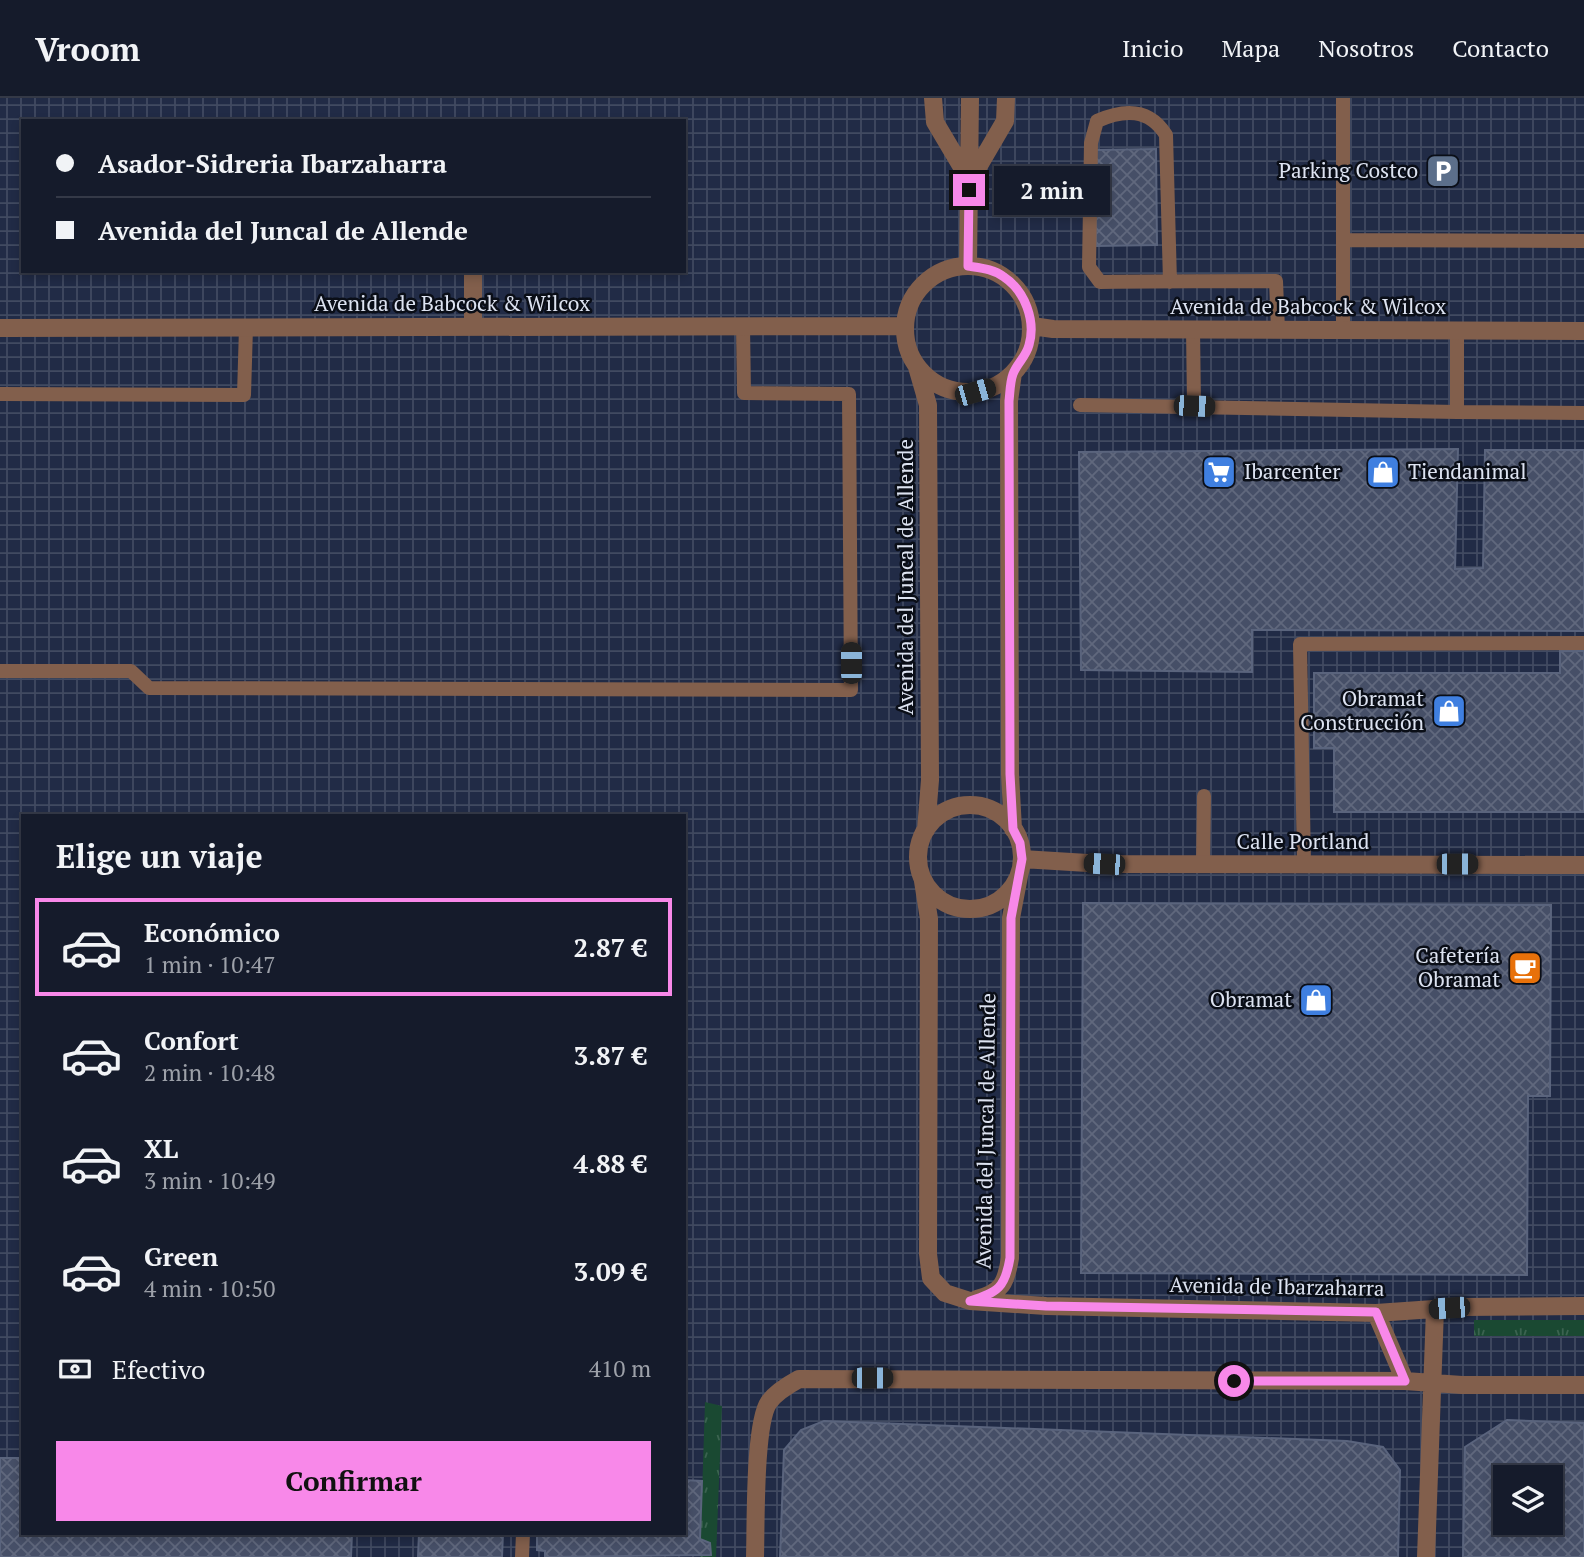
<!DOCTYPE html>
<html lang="es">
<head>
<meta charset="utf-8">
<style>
	body { margin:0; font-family:"PT Serif",serif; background:#1e2433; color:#f1f3f6; height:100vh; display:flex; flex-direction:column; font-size:26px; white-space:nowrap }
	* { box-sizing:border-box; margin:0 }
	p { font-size:23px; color:#9da1a9 }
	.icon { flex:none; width:38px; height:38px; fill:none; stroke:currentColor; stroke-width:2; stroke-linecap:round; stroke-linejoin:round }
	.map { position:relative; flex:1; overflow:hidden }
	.sheet { position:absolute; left:21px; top:716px; width:665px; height:721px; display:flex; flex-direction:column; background:#151b2b; border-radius:0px; box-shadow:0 4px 10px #0003,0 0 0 2px #343947 }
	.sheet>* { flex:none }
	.hud { position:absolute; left:21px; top:21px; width:665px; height:154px; border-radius:0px; box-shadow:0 4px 10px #0003,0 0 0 2px #343947; display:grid; align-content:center; height:154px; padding:0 35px; background:#151b2b }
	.fabs { position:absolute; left:1493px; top:1367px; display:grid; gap:14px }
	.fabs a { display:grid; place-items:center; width:70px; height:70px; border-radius:0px; background:#151b2b; box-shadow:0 4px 10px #0003,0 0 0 2px #343947; font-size:35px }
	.end { position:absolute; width:32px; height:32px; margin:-16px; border:9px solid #f888e9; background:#111; box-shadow:0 0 0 4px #111 }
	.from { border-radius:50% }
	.bubble { position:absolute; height:49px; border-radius:0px; background:#151b2b; box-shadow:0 4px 10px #0003,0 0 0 2px #343947; font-size:23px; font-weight:600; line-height:49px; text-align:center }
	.car { position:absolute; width:21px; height:42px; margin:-21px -10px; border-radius:9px; box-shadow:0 0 5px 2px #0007; background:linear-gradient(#222 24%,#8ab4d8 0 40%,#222 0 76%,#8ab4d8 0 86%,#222 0) }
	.hud b { display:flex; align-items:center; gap:24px; height:66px; font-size:26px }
	.hud b+b { border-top:2px solid #343947 }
	.hud i { width:18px; height:18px; background:#f1f3f6 }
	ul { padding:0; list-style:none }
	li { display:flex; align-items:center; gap:21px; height:98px; margin:0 14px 10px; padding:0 21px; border:4px solid transparent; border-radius:0px }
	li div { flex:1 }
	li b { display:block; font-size:26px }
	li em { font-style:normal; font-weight:600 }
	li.on { border-color:#f888e9 }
	li>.icon { width:63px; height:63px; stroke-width:1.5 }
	h2 { padding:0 35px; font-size:32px; line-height:84px }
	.pay { display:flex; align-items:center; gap:18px; height:77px; padding:0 35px; font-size:26px }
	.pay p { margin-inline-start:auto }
	.cta { display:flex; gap:14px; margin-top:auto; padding:14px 35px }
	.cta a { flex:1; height:80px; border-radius:0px; background:#f888e9; color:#111; font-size:28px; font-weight:600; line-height:80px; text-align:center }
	header { display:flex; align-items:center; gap:42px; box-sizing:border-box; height:98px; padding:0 35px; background:#151b2b; border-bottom:2px solid #343947 }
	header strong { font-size:33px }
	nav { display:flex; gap:38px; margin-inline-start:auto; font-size:24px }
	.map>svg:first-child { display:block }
	.industrial { fill:url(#industrial-grid); fill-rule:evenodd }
	.grass { fill:url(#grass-tufts) }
	.building { fill:url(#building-cross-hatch); stroke:#5a647d; stroke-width:2; fill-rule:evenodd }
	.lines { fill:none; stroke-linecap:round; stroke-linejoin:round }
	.lane { stroke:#825f4c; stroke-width:14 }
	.street { stroke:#825f4c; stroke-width:18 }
	.route { stroke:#f888e9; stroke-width:9 }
	.labels { text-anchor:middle; stroke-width:5; stroke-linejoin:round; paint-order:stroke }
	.poi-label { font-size:21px; fill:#dde3f1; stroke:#0a0e17; text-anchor:end }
	.street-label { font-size:21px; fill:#dde3f1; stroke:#0a0e17 }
</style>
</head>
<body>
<header>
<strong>Vroom</strong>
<nav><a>Inicio</a><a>Mapa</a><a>Nosotros</a><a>Contacto</a></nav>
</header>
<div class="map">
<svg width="1584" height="1459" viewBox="0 0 1584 1459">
	<defs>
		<pattern id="industrial-grid" width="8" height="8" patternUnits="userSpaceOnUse" patternTransform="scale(1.75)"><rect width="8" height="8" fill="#212b46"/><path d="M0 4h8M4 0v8" fill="none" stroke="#414a61"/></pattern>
		<pattern id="grass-tufts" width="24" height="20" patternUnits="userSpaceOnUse" patternTransform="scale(1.75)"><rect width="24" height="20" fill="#1a4932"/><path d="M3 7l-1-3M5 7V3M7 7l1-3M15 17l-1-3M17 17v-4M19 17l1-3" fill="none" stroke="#3b6350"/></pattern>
		<pattern id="building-cross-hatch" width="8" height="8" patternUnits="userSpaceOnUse" patternTransform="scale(1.75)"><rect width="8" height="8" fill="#464f67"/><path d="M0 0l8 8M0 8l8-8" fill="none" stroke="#60687d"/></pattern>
	</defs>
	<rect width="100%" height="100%" fill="#1c2439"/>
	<path class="industrial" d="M 0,0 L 1584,0 L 1584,1459 L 0,1459 ZM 23,23 L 684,23 L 684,173 L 23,173 ZM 23,718 L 684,718 L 684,1435 L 23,1435 ZM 1505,1379 L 1550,1379 L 1550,1424 L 1505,1424 Z"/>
	<path class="grass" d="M 1474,1222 L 1584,1222 L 1584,1238 L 1474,1238 Z
		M 705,1304 L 722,1308 L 716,1459 L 700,1459 Z"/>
	<path class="building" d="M 1156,51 L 1157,147 L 1096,148 L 1095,52 Z
		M 1458,351 L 1455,471 L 1483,470 L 1485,352 L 1584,352 L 1584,533 L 1252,532 L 1252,574 L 1081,572 L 1079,354 Z
		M 1560,553 L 1584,553 L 1584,714 L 1334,714 L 1334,650 L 1314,650 L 1314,575 L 1560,575 Z
		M 1083,805 L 1551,807 L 1550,998 L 1528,998 L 1527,1177 L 1081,1175 Z
		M 1507,1322 L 1584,1325 L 1584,1459 L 1463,1459 L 1465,1349 ZM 1505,1379 L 1550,1379 L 1550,1424 L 1505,1424 Z
		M 824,1323 L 1347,1343 L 1383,1349 L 1400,1372 L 1398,1459 L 780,1459 L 784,1352 L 801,1332 Z
		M 0,1360 L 23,1360 L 23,1435 L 352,1435 L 351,1459 L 0,1459 Z
		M 684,1382 L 702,1383 L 700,1441 L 710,1445 L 711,1457 L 545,1459 L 545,1453 L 537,1452 L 537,1435 L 684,1435 Z
		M 419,1435 L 503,1435 L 502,1459 L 418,1459 Z"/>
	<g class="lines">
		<path class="lane" d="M 1343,142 L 1584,143
			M 1170,184 L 1166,37 C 1149,10 1124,11 1097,23 L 1091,45 L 1089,169 L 1100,184 C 1159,183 1218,183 1276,183 L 1278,232
			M 1193,230 L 1194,308
			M 1343,232 L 1343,0
			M 1457,233 L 1457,314 L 1584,315
			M 0,296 L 244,297 L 246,229
			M 1080,307 L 1457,314
			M 0,573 L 131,573 L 149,590 L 851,592 L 849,296 L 744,295 L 743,228
			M 1203,766 L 1204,698
			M 1304,766 L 1300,546 L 1584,545
			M 522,1459 L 523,1435"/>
		<path class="street" d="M 933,0 L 935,24 L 970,83
			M 970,83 L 1005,23 L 1006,0
			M 968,168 L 970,0
			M905 231a63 63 0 1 1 126 0a63 63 0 1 1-126 0Z
			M 1032,228 L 1053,231 L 1584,233
			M 473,229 L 473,176
			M 0,230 L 905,228
			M 917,269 L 928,307 L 930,682 L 926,732
			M 1013,275 L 1009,303 L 1010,676 L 1013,731
			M918 759a52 52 0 1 1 104 0a52 52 0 1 1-104 0Z
			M 1022,761 L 1104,766 L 1584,767
			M 923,783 L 929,821 L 928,1156 L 931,1180 L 945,1195 L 970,1203 L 1046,1208 L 1376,1215 L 1463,1209 L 1584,1208
			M 977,1201 C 1002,1194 1006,1185 1010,1160 L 1011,820 L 1019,778
			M 1376,1215 L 1405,1283
			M 755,1459 C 756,1428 754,1325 769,1304 C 776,1294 788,1287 799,1281 L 1405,1283 L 1462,1287 L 1584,1287
			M 1426,1459 L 1435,1211"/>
	</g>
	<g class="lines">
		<path class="route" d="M 969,92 L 968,168 C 981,170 994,171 1004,179 C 1025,193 1036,223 1029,247 C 1026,259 1017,265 1013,276 C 1010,284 1010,295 1009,303 L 1010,676 L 1013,731 L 1020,745 L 1022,761 L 1011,820 L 1010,1160 C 1005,1190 998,1194 970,1203 L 1046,1208 L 1376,1214 L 1405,1283 L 1234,1283"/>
	</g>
	<defs>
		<g id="parking-square" transform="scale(1.75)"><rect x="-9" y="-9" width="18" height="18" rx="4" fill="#5c6f8a" stroke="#0a0e17"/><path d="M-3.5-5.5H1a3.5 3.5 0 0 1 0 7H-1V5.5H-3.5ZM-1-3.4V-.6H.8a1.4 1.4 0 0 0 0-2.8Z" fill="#fff"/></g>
		<g id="supermarket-square" transform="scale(1.75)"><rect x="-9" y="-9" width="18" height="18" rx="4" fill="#3f7fe0" stroke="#0a0e17"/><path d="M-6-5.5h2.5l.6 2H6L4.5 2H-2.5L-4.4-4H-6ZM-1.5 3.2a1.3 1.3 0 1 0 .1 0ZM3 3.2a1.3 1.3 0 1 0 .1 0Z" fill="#fff"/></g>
		<g id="shop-square" transform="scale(1.75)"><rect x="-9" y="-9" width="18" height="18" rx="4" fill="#3f7fe0" stroke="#0a0e17"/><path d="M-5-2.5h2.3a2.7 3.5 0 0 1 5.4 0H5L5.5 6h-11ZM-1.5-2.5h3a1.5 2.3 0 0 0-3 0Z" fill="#fff"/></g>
		<g id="cafe-square" transform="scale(1.75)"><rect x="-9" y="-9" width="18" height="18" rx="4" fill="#e8710a" stroke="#0a0e17"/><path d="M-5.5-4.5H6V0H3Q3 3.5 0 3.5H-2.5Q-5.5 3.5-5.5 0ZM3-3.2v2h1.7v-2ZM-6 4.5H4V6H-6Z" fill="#fff"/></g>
	</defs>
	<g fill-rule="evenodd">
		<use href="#parking-square" x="1443" y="73"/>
		<use href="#supermarket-square" x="1219" y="374"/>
		<use href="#shop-square" x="1383" y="374"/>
		<use href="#shop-square" x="1449" y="613"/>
		<use href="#cafe-square" x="1525" y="870"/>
		<use href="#shop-square" x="1316" y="902"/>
	</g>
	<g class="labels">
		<g class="poi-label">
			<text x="1418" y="80">Parking Costco</text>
			<text x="1244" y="381" text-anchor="start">Ibarcenter</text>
			<text x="1408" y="381" text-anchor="start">Tiendanimal</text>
			<text x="1424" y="608">Obramat<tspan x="1424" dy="24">Construcción</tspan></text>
			<text x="1500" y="865">Cafetería<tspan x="1500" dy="24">Obramat</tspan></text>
			<text x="1292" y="909">Obramat</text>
		</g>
		<g class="street-label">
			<text x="452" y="213">Avenida de Babcock &amp; Wilcox</text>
			<text x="1308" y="216">Avenida de Babcock &amp; Wilcox</text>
			<text transform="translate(906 479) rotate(-90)" y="7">Avenida del Juncal de Allende</text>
			<text x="1303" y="751">Calle Portland</text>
			<text transform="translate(986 1033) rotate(-89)" y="7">Avenida del Juncal de Allende</text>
			<text transform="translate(1277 1189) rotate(1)" y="7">Avenida de Ibarzaharra</text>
		</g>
	</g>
</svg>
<div class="fabs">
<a><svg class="icon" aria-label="layers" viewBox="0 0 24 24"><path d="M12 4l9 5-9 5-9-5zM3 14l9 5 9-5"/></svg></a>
</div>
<i class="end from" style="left:1234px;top:1283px"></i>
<i class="end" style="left:969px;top:92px"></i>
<div class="bubble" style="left:994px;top:68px;width:116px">2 min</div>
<i class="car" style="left:975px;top:294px;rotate:74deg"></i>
<i class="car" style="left:1194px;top:308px;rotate:92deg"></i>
<i class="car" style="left:851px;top:565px;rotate:0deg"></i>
<i class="car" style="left:1104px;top:766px;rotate:273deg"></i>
<i class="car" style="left:1457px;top:766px;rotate:90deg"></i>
<i class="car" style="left:1449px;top:1210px;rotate:266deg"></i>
<i class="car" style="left:872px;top:1280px;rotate:90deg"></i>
<div class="hud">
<b><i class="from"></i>Asador-Sidreria Ibarzaharra</b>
<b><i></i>Avenida del Juncal de Allende</b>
</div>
<section class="sheet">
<h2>Elige un viaje</h2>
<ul>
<li class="on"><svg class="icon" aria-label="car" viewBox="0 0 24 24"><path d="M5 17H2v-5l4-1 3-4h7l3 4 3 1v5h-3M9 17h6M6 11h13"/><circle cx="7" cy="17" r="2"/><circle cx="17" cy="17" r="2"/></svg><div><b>Económico</b><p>1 min · 10:47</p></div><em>2.87 €</em></li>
<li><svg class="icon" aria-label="car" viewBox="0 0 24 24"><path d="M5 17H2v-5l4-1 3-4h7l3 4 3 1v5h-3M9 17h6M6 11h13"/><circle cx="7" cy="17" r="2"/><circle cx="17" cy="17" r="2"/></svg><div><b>Confort</b><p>2 min · 10:48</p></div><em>3.87 €</em></li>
<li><svg class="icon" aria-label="car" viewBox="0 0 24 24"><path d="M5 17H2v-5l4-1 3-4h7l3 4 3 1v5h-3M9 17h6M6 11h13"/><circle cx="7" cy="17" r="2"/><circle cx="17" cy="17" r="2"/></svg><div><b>XL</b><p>3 min · 10:49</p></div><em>4.88 €</em></li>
<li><svg class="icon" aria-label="car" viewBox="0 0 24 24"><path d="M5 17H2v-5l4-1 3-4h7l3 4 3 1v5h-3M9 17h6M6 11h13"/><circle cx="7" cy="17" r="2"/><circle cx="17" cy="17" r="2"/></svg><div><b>Green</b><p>4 min · 10:50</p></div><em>3.09 €</em></li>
</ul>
<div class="pay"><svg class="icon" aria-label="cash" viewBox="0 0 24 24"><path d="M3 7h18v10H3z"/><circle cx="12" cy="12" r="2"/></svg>Efectivo<p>410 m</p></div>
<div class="cta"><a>Confirmar</a></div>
</section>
</div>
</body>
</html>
